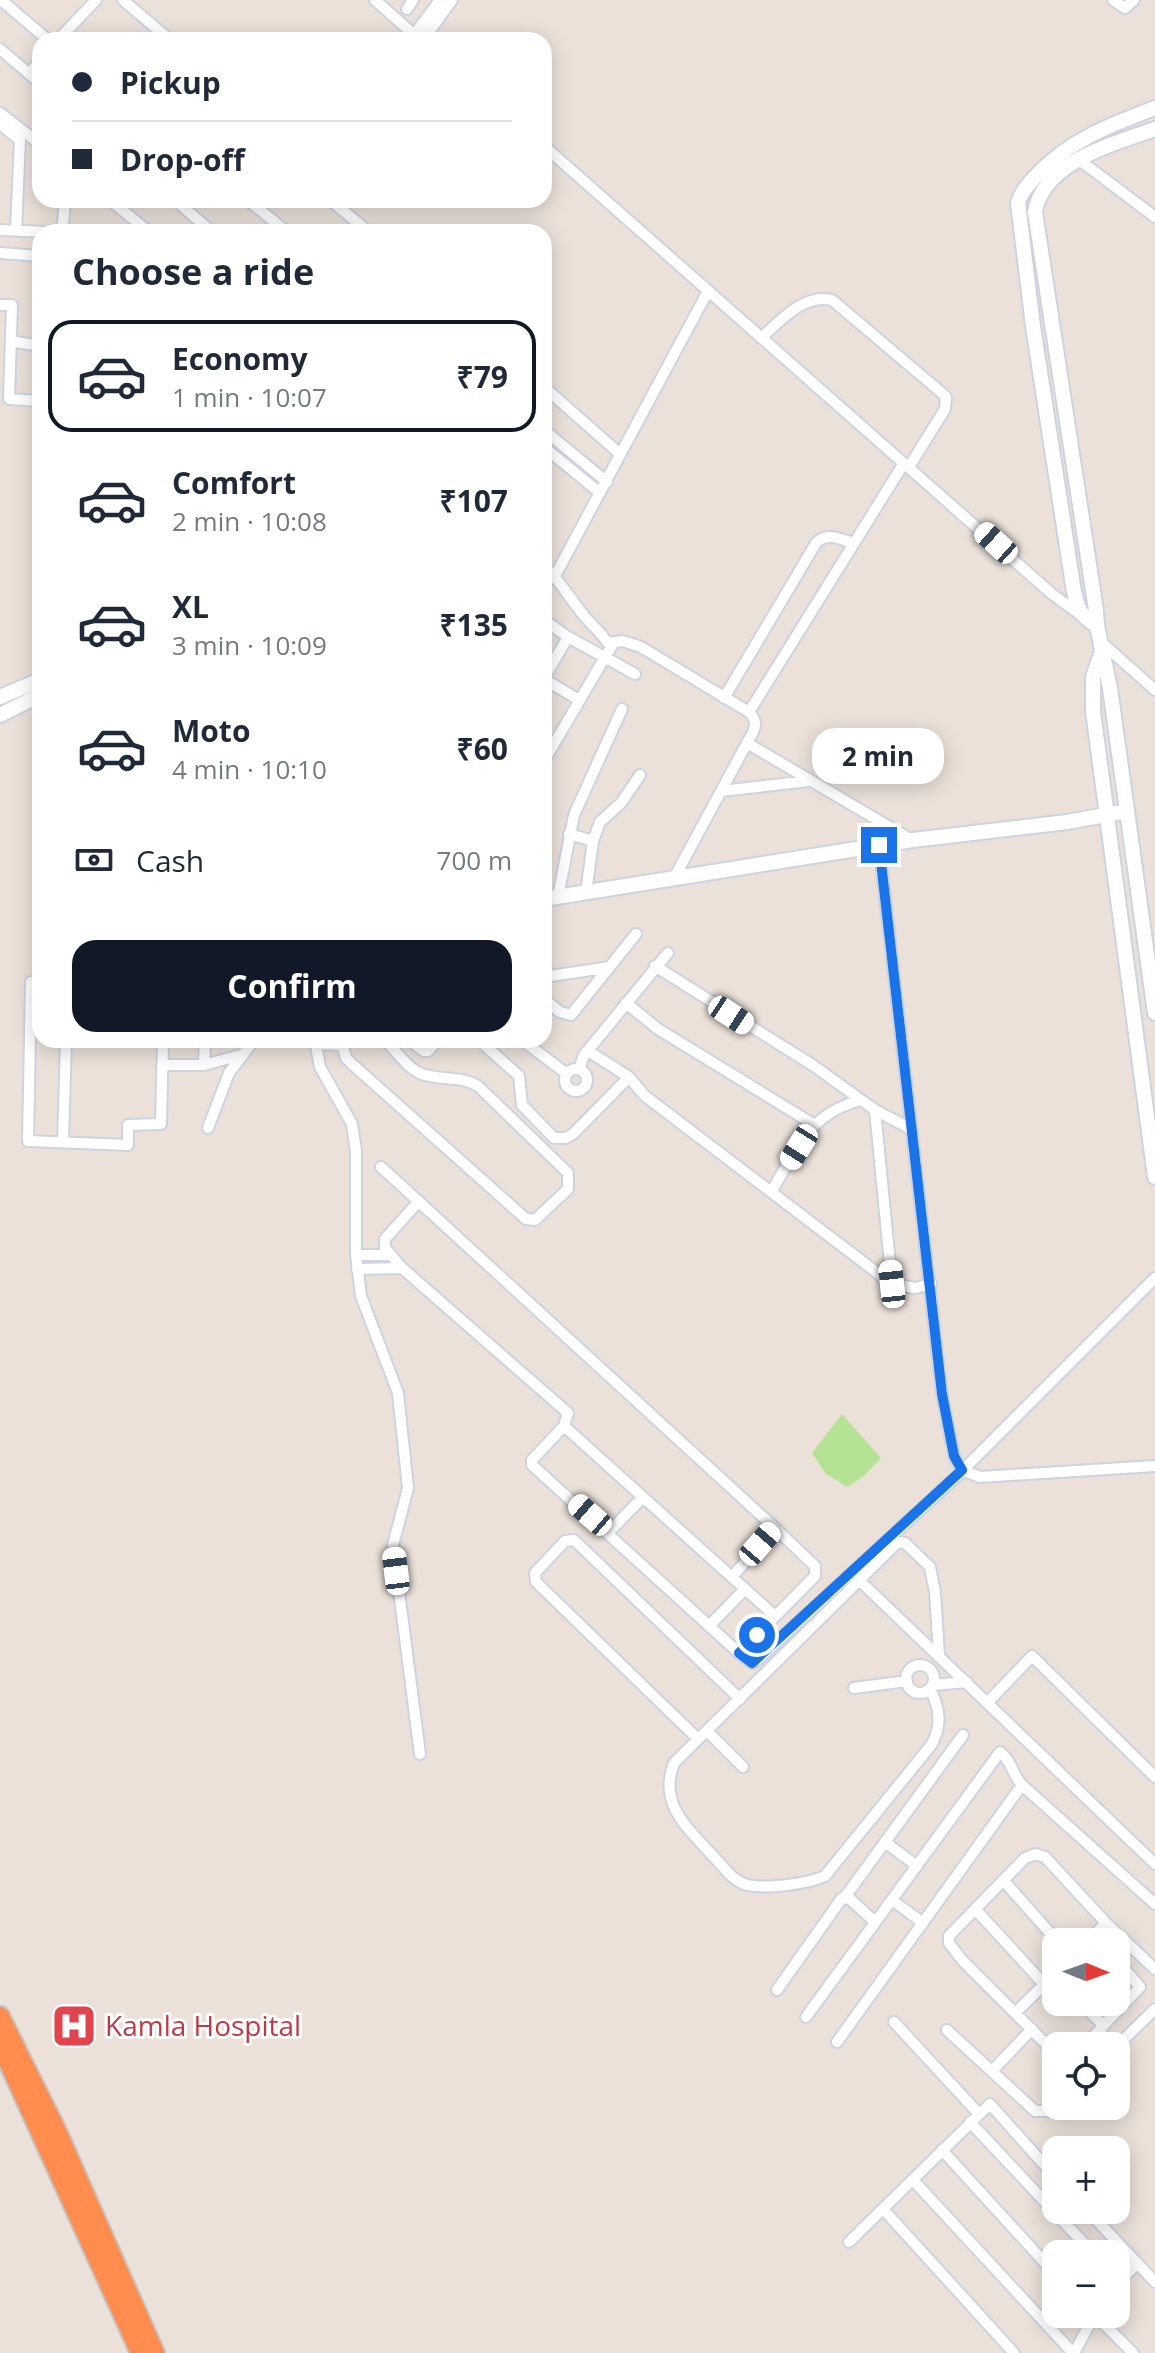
<!DOCTYPE html>
<html lang="en">
<head>
<meta charset="utf-8">
<style>
	body { margin:0; font-family:"Open Sans",sans-serif; background:#f2f2f3; color:#1f2937; height:100vh; display:flex; flex-direction:column; font-size:30px; white-space:nowrap }
	* { box-sizing:border-box; margin:0 }
	p { font-size:26px; color:#747a83 }
	.icon { flex:none; width:44px; height:44px; fill:none; stroke:currentColor; stroke-width:2; stroke-linecap:round; stroke-linejoin:round }
	.map { position:relative; flex:1; overflow:hidden }
	.drawer { position:absolute; left:32px; top:224px; width:520px; height:824px; display:flex; flex-direction:column; background:#fff; border-radius:24px; box-shadow:0 4px 20px #0003 }
	.drawer>* { flex:none }
	.banner { position:absolute; left:32px; top:32px; width:520px; height:176px; border-radius:24px; box-shadow:0 4px 20px #0003; display:grid; align-content:center; height:176px; padding:0 40px; background:#fff }
	.needle { width:52px; rotate:91deg }
	.buttons { position:absolute; left:1042px; top:1928px; display:grid; gap:16px }
	.buttons a { display:grid; place-items:center; width:88px; height:88px; border-radius:16px; background:#fff; box-shadow:0 4px 20px #0003; font-size:40px }
	.end { position:absolute; width:36px; height:36px; margin:-18px; border:10px solid #1a73e8; background:#fff; box-shadow:0 0 0 4px #fff }
	.from { border-radius:50% }
	.bubble { position:absolute; height:56px; border-radius:24px; background:#fff; box-shadow:0 4px 20px #0003; font-size:26px; font-weight:700; line-height:56px; text-align:center }
	.car { position:absolute; width:24px; height:48px; margin:-24px -12px; border-radius:10px; box-shadow:0 0 6px 2px #0007; background:linear-gradient(#fff 24%,#345 0 40%,#fff 0 76%,#345 0 86%,#fff 0) }
	.banner b { display:flex; align-items:center; gap:28px; height:76px; font-size:30px }
	.banner b+b { border-top:2px solid #e0e1e3 }
	.banner i { width:20px; height:20px; background:#1f2937 }
	ul { padding:0; list-style:none }
	li { display:flex; align-items:center; gap:24px; height:112px; margin:0 16px 12px; padding:0 24px; border:4px solid transparent; border-radius:24px }
	li div { flex:1 }
	li b { display:block; font-size:30px }
	li em { font-style:normal; font-weight:700 }
	li.on { border-color:#111827 }
	li>.icon { width:72px; height:72px; stroke-width:1.5 }
	h2 { padding:0 40px; font-size:36px; line-height:96px }
	.pay { display:flex; align-items:center; gap:20px; height:88px; padding:0 40px; font-size:30px }
	.pay p { margin-inline-start:auto }
	.cta { display:flex; gap:16px; margin-top:auto; padding:16px 40px }
	.cta a { flex:1; height:92px; border-radius:24px; background:#111827; color:#fff; font-size:32px; font-weight:700; line-height:92px; text-align:center }
	.map>svg:first-child { display:block }
	.green { fill:#b5e294 }
	.lines { fill:none; stroke-linecap:round; stroke-linejoin:round }
	.street-casing { stroke:#ced3e1; stroke-width:14 }
	.secondary-casing { stroke:#ced3e1; stroke-width:18 }
	.highway-casing { stroke:#c3c3c3; stroke-width:22 }
	.street { stroke:#fff; stroke-width:10 }
	.secondary { stroke:#fff; stroke-width:14 }
	.highway { stroke:#ff8d4f; stroke-width:18 }
	.route { stroke:#1a73e8; stroke-width:10 }
	.labels { text-anchor:middle; stroke-width:6; stroke-linejoin:round; paint-order:stroke }
	.health-label { font-size:28px; fill:#be3a42; stroke:#fff; text-anchor:start }
</style>
</head>
<body>
<div class="map">
<svg width="1155" height="2353" viewBox="0 0 1155 2353">
	<rect width="100%" height="100%" fill="#ebe1d9"/>
	<path class="green" d="M 842,1414 L 881,1458 L 864,1476 L 847,1487 L 825,1473 L 812,1453 Z"/>
	<g class="lines">
		<g class="street-casing">
			<path id="street" d="M 1,0 L 48,40
				M 123,0 L 170,40
				M 375,0 L 420,40
				M 1113,0 L 1125,8 L 1134,0
				M 407,9 L 413,0
				M 414,35 L 440,0
				M 58,40 L 96,0
				M 423,40 L 452,0
				M 0,49 L 40,83
				M 29,74 L 40,61
				M 0,113 L 40,144
				M 0,124 L 20,140 L 16,230
				M 544,146 L 1052,594 L 1081,615
				M 1078,159 L 1155,217
				M 110,200 L 149,232
				M 175,200 L 212,232
				M 330,200 L 369,232
				M 249,201 L 287,232
				M 0,230 L 48,232 L 60,230 L 63,224 L 65,200
				M 0,253 L 40,256
				M 0,305 L 12,305 L 9,399 L 40,401
				M 761,338 C 780,321 804,293 832,300 L 942,393 L 946,397 L 945,409 L 909,467
				M 11,341 L 40,346
				M 544,387 L 620,454
				M 544,430 L 607,482
				M 544,447 L 600,493
				M 544,566 C 561,581 571,601 586,618 C 594,627 601,633 608,643 L 623,641 L 641,647 L 749,712 C 760,723 754,731 747,743 L 910,839
				M 555,576 L 708,291
				M 544,620 L 568,637 L 635,674
				M 1101,642 L 1155,690
				M 544,678 L 568,637
				M 544,679 L 579,700
				M 724,698 L 816,543 C 827,532 840,539 853,543
				M 749,712 L 904,463
				M 544,761 L 614,642
				M 721,791 L 809,781
				M 569,834 L 593,841
				M 879,845 L 942,1394 L 954,1456 L 962,1470 L 980,1477 L 1155,1466
				M 674,878 L 747,743
				M 586,893 L 593,841 L 600,822 L 621,803 L 640,775
				M 558,897 L 574,815 L 622,709
				M 655,966 L 814,1066 L 875,1110 L 911,1129
				M 544,977 L 610,967
				M 40,982 L 31,982 L 28,1141 L 128,1145 L 128,1125 L 161,1124 L 163,1040
				M 544,999 L 560,1012 L 571,1015 L 636,934
				M 626,1003 L 658,1029 L 813,1124
				M 315,1040 L 320,1067 L 352,1124 L 356,1151 L 356,1255 L 361,1296 L 398,1393 L 408,1488 L 393,1545 L 420,1754
				M 341,1040 L 346,1058 L 352,1064 L 526,1219 L 535,1220 L 568,1189 L 568,1173 L 478,1086 C 460,1075 441,1081 422,1074 C 408,1069 396,1051 385,1040
				M 409,1040 L 424,1051 L 428,1051 L 438,1040
				M 479,1040 L 519,1076 L 522,1105 L 554,1138 L 566,1138 L 573,1134 L 629,1077
				M 522,1040 L 567,1074
				M 316,1044 L 342,1045
				M 588,1051 L 629,1077 L 645,1096 L 892,1284 L 915,1288 L 931,1284
				M 162,1065 L 204,1065 L 241,1055
				M 204,1065 L 205,1040
				M 579,1069 L 584,1055 L 668,953
				M565 1080a11 11 0 1 1 22 0a11 11 0 1 1-22 0Z
				M 875,1110 L 892,1284
				M 208,1128 L 229,1073 L 254,1040
				M 63,1142 L 66,1040
				M 381,1167 L 775,1528 L 815,1566 L 815,1576 L 739,1653 L 532,1465 L 532,1460 L 564,1426 L 568,1413 L 402,1268 L 385,1248 L 385,1239 L 419,1201
				M 771,1192 C 797,1149 808,1114 861,1100
				M 356,1255 L 390,1255
				M 357,1269 L 402,1268
				M 564,1426 L 775,1616
				M 609,1532 L 643,1497
				M 732,1577 L 775,1528
				M 859,1580 L 1155,1864
				M 709,1626 L 745,1589
				M 739,1653 L 752,1663 L 757,1660 L 958,1475 L 1155,1278
				M906 1679a14 14 0 1 1 28 0a14 14 0 1 1-28 0Z
				M 933,1685 L 967,1682
				M 854,1688 L 907,1681
				M 930,1689 C 940,1708 942,1725 932,1744 L 825,1876 C 807,1884 763,1890 744,1884 C 731,1879 722,1865 712,1855 C 687,1827 658,1804 674,1763 L 898,1542 L 905,1543 L 930,1567 L 935,1592 L 939,1655
				M 988,1702 L 1032,1656 L 1155,1777
				M 707,1731 L 743,1767
				M 698,1739 L 536,1582 L 535,1573 L 565,1541 L 574,1540 L 740,1699
				M 885,1842 L 917,1866
				M 1003,1880 L 1058,1942
				M 845,1897 L 963,1735
				M 892,1900 L 923,1923
				M 975,1909 L 1044,1984
				M 1087,1942 L 1106,1923
				M 777,1990 L 842,1898 L 850,1899 L 875,1922
				M 1080,2002 L 1103,2025
				M 1015,2013 L 1056,1973
				M 806,2017 L 1000,1752 C 1012,1761 1012,1774 1022,1785 L 1155,1904
				M 894,2022 L 979,2114
				M 947,2030 L 1035,2111 L 1050,2111 L 1056,2106
				M 837,2042 L 1022,1785
				M 1083,2046 L 1100,2030
				M 1112,2046 L 1100,2032 L 1100,2029 L 1140,1987 L 1116,1959
				M 1116,2047 L 1155,2009
				M 1056,2054 L 962,1960 L 949,1943 L 949,1936 L 1025,1858 L 1036,1854 L 1045,1857 L 1106,1923 L 1155,1969
				M 992,2071 L 1032,2029
				M 970,2122 L 1094,2254
				M 942,2150 L 1056,2275
				M 913,2180 L 1073,2353
				M 883,2209 L 1014,2353
				M 1087,2210 L 1155,2282
				M 849,2242 L 990,2104 L 1056,2178
				M 1116,2286 L 1137,2263
				M 1094,2314 L 1133,2353
				M 1074,2353 L 1095,2314"/>
		</g>
		<g class="secondary-casing">
			<path id="secondary" d="M 1155,129 C 1113,144 1043,162 1035,212 L 1096,610 L 1097,626 L 1110,688 L 1155,1013
				M 1097,626 C 1081,616 1078,610 1074,592 L 1033,326 L 1018,203 C 1021,192 1028,185 1035,177 C 1069,140 1110,125 1155,108
				M 1101,654 L 1093,677 L 1093,711 L 1155,1177
				M 0,697 L 40,680
				M 0,715 L 40,695
				M 544,899 L 913,840 L 1067,822 L 1127,811"/>
		</g>
		<g class="highway-casing">
			<path id="highway" d="M 0,2016 L 57,2131 L 155,2353
				M 0,2044 L 140,2353"/>
		</g>
		<use href="#street" class="street"/>
		<use href="#secondary" class="secondary"/>
		<use href="#highway" class="highway"/>
	</g>
	<g class="lines">
		<path class="route" d="M 757,1635 L 739,1653 L 752,1663 L 962,1470 L 954,1456 L 942,1394 L 879,845"/>
	</g>
	<defs>
		<g id="hospital-square" transform="scale(2.3)"><rect x="-9" y="-9" width="18" height="18" rx="4" fill="#e0444e" stroke="#fff"/><path d="M-5-5h3v3.5h4V-5h3V5h-3V1.5h-4V5h-3Z" fill="#fff"/></g>
	</defs>
	<g fill-rule="evenodd">
		<use href="#hospital-square" x="74" y="2026"/>
	</g>
	<g class="labels">
		<g class="health-label">
			<text x="105" y="2036">Kamla Hospital</text>
		</g>
	</g>
</svg>
<div class="buttons">
<a><svg class="needle" viewBox="-14 -14 28 28"><path d="M0-13l5 13h-10z" fill="#e53935"/><path d="M0 13l5-13h-10z" fill="#747a83"/></svg></a>
<a><svg class="icon" aria-label="locate" viewBox="0 0 24 24"><circle cx="12" cy="12" r="6"/><path d="M12 2v4M12 18v4M2 12h4M18 12h4"/></svg></a>
<a>+</a>
<a>−</a>
</div>
<i class="end from" style="left:757px;top:1635px"></i>
<i class="end" style="left:879px;top:845px"></i>
<div class="bubble" style="left:812px;top:728px;width:132px">2 min</div>
<i class="car" style="left:996px;top:543px;rotate:312deg"></i>
<i class="car" style="left:731px;top:1015px;rotate:123deg"></i>
<i class="car" style="left:799px;top:1147px;rotate:212deg"></i>
<i class="car" style="left:892px;top:1284px;rotate:354deg"></i>
<i class="car" style="left:590px;top:1515px;rotate:311deg"></i>
<i class="car" style="left:760px;top:1544px;rotate:41deg"></i>
<i class="car" style="left:396px;top:1571px;rotate:353deg"></i>
<div class="banner">
<b><i class="from"></i>Pickup</b>
<b><i></i>Drop-off</b>
</div>
<section class="drawer">
<h2>Choose a ride</h2>
<ul>
<li class="on"><svg class="icon" aria-label="car" viewBox="0 0 24 24"><path d="M5 17H2v-5l4-1 3-4h7l3 4 3 1v5h-3M9 17h6M6 11h13"/><circle cx="7" cy="17" r="2"/><circle cx="17" cy="17" r="2"/></svg><div><b>Economy</b><p>1 min · 10:07</p></div><em>₹79</em></li>
<li><svg class="icon" aria-label="car" viewBox="0 0 24 24"><path d="M5 17H2v-5l4-1 3-4h7l3 4 3 1v5h-3M9 17h6M6 11h13"/><circle cx="7" cy="17" r="2"/><circle cx="17" cy="17" r="2"/></svg><div><b>Comfort</b><p>2 min · 10:08</p></div><em>₹107</em></li>
<li><svg class="icon" aria-label="car" viewBox="0 0 24 24"><path d="M5 17H2v-5l4-1 3-4h7l3 4 3 1v5h-3M9 17h6M6 11h13"/><circle cx="7" cy="17" r="2"/><circle cx="17" cy="17" r="2"/></svg><div><b>XL</b><p>3 min · 10:09</p></div><em>₹135</em></li>
<li><svg class="icon" aria-label="car" viewBox="0 0 24 24"><path d="M5 17H2v-5l4-1 3-4h7l3 4 3 1v5h-3M9 17h6M6 11h13"/><circle cx="7" cy="17" r="2"/><circle cx="17" cy="17" r="2"/></svg><div><b>Moto</b><p>4 min · 10:10</p></div><em>₹60</em></li>
</ul>
<div class="pay"><svg class="icon" aria-label="cash" viewBox="0 0 24 24"><path d="M3 7h18v10H3z"/><circle cx="12" cy="12" r="2"/></svg>Cash<p>700 m</p></div>
<div class="cta"><a>Confirm</a></div>
</section>
</div>
</body>
</html>
